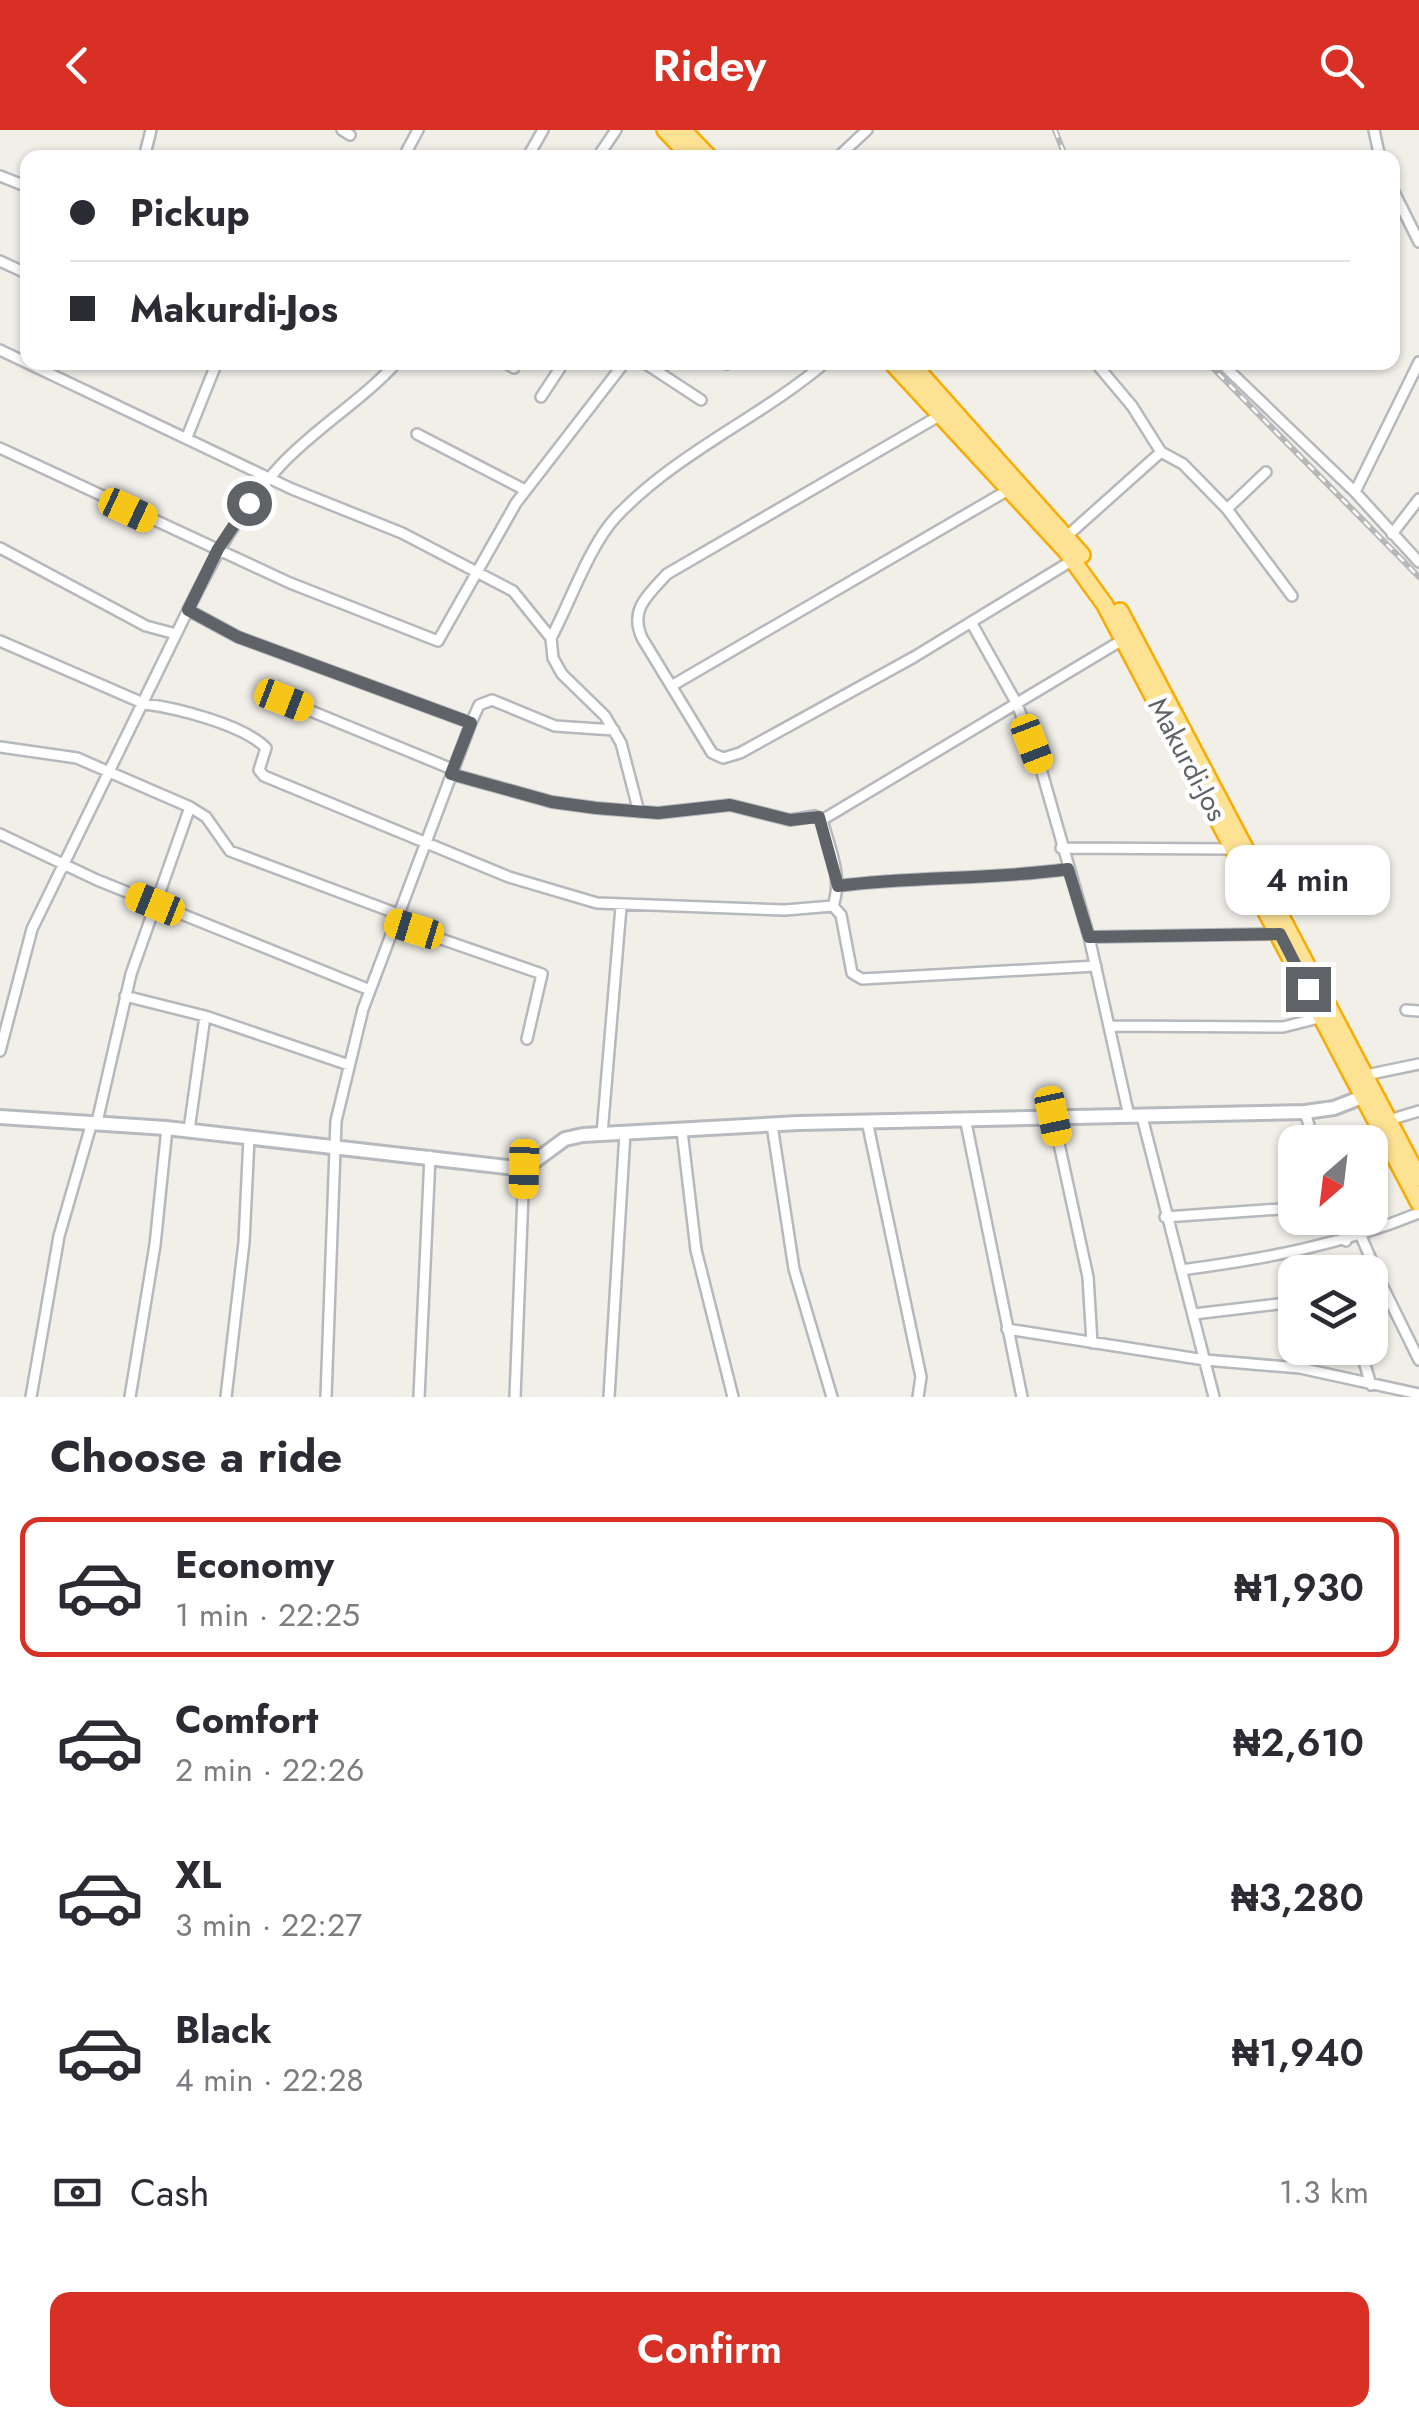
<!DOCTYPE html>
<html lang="en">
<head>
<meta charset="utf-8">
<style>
	body { margin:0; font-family:Jost,sans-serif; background:#f2f2f3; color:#2b2b33; height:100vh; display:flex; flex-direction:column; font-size:38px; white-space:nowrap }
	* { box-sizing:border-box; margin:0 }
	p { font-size:32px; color:#7c7c81 }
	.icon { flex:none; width:55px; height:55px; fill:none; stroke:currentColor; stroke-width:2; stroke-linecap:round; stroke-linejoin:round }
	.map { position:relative; height:1267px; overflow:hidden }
	.sheet { display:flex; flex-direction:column; background:#fff; flex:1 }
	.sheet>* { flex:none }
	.banner { position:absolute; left:20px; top:20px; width:1380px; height:220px; border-radius:20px; box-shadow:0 2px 8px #0004; display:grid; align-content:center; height:220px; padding:0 50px; background:#fff }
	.needle { width:65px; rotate:208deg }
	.buttons { position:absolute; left:1278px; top:995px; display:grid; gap:20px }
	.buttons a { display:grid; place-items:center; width:110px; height:110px; border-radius:20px; background:#fff; box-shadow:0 2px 8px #0004; font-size:50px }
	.end { position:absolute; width:45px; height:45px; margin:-22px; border:12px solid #5f6368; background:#fff; box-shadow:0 0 0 5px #fff }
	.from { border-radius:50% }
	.bubble { position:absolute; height:70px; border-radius:20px; background:#fff; box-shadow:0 2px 8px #0004; font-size:32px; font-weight:600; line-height:70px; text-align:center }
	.car { position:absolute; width:30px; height:60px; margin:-30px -15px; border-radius:12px; box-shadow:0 0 8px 2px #0007; background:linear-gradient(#f5c518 24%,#345 0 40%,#f5c518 0 76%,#345 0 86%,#f5c518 0) }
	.banner b { display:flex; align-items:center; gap:35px; height:95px; font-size:38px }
	.banner b+b { border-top:2px solid #e1e1e2 }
	.banner i { width:25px; height:25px; background:#2b2b33 }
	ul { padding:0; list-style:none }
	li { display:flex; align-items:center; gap:30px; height:140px; margin:0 20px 15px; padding:0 30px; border:5px solid transparent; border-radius:20px }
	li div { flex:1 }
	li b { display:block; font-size:38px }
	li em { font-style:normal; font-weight:600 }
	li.active { border-color:#d93025 }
	li>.icon { width:90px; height:90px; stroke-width:1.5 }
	h2 { padding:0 50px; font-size:45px; line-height:120px }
	.pay { display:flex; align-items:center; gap:25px; height:110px; padding:0 50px; font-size:38px }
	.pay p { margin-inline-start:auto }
	.cta { display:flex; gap:20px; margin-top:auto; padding:20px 50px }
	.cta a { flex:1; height:115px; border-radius:20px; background:#d93025; color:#fff; font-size:40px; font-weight:600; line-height:115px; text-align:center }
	header { display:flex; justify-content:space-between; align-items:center; height:130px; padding:0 50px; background:#d93025; color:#fff; font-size:45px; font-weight:600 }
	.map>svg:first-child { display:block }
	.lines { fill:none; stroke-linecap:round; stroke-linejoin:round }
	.street-casing { stroke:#b5b8bc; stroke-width:14 }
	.secondary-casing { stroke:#b6babf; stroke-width:18 }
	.highway-casing { stroke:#f9ab00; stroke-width:20 }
	.street { stroke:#fff; stroke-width:9 }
	.secondary { stroke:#fff; stroke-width:12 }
	.highway { stroke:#fde293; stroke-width:15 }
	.rail-casing { stroke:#b6b7b8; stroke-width:6 }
	.rail { stroke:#fff; stroke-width:2.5; stroke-dasharray:8; stroke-linecap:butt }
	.route { stroke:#5f6368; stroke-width:12 }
	.labels { text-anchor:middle; stroke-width:9; stroke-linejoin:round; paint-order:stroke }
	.street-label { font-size:28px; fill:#5f6368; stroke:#fff }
</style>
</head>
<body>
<header><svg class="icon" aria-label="back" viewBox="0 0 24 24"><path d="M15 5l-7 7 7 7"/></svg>Ridey<svg class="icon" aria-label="search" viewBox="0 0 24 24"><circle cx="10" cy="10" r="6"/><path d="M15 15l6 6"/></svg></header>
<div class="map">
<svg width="1419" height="1267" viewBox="0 0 1419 1267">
	<rect width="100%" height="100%" fill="#f1efe8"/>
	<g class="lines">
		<g class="street-casing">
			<path id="street" d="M 342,0 L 350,5
				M 1374,0 L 1380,28
				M 144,28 L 151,0
				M 403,28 L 418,0
				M 527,28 L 543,0
				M 597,28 L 616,0
				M 837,28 L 867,0
				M 0,46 L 28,57
				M 1392,58 L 1419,112
				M 0,131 L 28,144
				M 0,220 L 292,359 L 402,403 L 513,461 L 551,508 L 553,528 L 562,544 L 605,586 L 621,613 L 639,682
				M 397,232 C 362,271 315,298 280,336 C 240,379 214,428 188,480 L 238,507 L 471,593
				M 504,232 L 514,238
				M 643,232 L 701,270
				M 725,232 L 727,234
				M 1095,232 L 1132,276 L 1161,322 L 1183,334 L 1227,379 L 1292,466
				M 1220,232 L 1355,362 L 1419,432
				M 541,267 L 564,232
				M 944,283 L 667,444 C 648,465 629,479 642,508 L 712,623 L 723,628 L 740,623 L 914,527 L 1073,430
				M 417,304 L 525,360
				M 187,307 L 217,232
				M 0,318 L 290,453 L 438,511 L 516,373 L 625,232
				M 1355,362 L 1419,232
				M 1227,379 L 1266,342
				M 1392,404 L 1419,369
				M 1067,406 L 1161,322
				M 0,418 L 146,496 L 176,504
				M 971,492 L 1017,574 L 1041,639 L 1089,807 L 1129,986
				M 551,508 C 570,473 589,416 616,387 C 676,323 760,288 826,232
				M 0,511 L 145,574 C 177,578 244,595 266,618 L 259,640 L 264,646 L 509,747 L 597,773 L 785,780 L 833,776 L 841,785 L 852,843 L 862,849 L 1096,836
				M 673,555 L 1010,359
				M 284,570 L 452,639
				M 0,617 L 77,628 L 190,677
				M 451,644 L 552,672 L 596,678 L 658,683 L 730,675 L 790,690 L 815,686 L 822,690 L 1124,509
				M 822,690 C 830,719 843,747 833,776
				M 0,704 L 97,750 L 370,860
				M 1061,718 L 1232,719
				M 838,756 C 915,746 992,750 1068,739
				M 395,793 L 542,844 L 527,909
				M 1089,807 L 1277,804
				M 125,866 L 205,886 L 349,935
				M 1406,880 L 1419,881
				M 1110,896 L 1283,897 L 1323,887
				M 0,921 L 32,799 L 188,480
				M 1366,945 L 1419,934
				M 1305,982 L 1314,1012
				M 1053,986 L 1088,1147 L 1092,1213
				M 1142,987 L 1214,1267
				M 965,988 L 1022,1267
				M 1389,990 L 1419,981
				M 867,991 L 921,1247 L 918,1267
				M 97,992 L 131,844 L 190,677 L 206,687 L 230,721 L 398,784
				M 772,995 L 794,1139 L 832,1267
				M 189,1000 L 205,886
				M 682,1001 L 696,1120 L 733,1267
				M 602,1004 L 621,777
				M 1165,1087 L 1295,1078
				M 1338,1088 L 1346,1111
				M 1361,1106 L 1382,1155
				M 1181,1140 C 1264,1129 1341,1115 1419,1083
				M 1370,1159 L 1382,1155 L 1419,1230
				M 1194,1184 L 1295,1172
				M 1007,1199 L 1205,1230 L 1300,1238 L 1419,1264
				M 1360,1218 L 1371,1255
				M 31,1267 L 59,1106 L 92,992
				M 130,1267 L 155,1115 L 167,998
				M 226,1267 L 244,1112 L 249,1008
				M 326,1267 L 336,991 L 363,879 L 471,593 L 479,575 L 492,570 L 555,596 L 614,600
				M 419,1267 L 430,1026
				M 515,1267 L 524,1039
				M 609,1267 L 625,1003"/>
		</g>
		<g class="secondary-casing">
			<path id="secondary" d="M 0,987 L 166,998 L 524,1039 L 565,1009 L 583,1005 L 799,993 L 1305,982 L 1334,978 L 1370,964"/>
		</g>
		<g class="highway-casing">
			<path id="highway" d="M 665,0 L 692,28
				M 683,0 L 710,28
				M 891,232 L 1066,421 L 1105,475 L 1419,1073
				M 910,232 L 1082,425
				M 1120,481 L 1419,1048"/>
		</g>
		<use href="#street" class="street"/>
		<use href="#secondary" class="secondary"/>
		<use href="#highway" class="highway"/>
		<g class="rail-casing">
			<path id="rail" d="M 1055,0 L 1066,28
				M 1207,232 L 1419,447"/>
		</g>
		<use href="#rail" class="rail"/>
	</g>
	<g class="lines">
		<path class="route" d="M 249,373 L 218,419 L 188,480 L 238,507 L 471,593 L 451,644 L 552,672 L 596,678 L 658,683 L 730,675 L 790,690 L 819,687 L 838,756 C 915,746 992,750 1068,739 L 1089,807 L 1280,804 L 1308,859"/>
	</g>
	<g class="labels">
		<g class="street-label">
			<text transform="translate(1188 629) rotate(62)" y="10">Makurdi-Jos</text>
		</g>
	</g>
</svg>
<div class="buttons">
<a><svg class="needle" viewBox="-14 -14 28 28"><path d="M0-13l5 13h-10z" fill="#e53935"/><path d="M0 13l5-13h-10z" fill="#7c7c81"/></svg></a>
<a><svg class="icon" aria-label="layers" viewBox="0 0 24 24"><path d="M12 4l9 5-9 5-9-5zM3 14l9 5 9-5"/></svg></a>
</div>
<i class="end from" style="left:249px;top:373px"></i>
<i class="end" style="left:1308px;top:859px"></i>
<div class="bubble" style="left:1225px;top:715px;width:165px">4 min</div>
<i class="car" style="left:128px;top:380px;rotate:115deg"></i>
<i class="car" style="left:284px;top:570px;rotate:111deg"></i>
<i class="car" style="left:1032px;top:614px;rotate:159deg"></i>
<i class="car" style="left:155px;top:774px;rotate:292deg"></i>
<i class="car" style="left:414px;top:799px;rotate:287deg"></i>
<i class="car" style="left:1053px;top:986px;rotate:168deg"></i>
<i class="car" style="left:524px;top:1039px;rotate:181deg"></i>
<div class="banner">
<b><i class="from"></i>Pickup</b>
<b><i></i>Makurdi-Jos</b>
</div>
</div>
<section class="sheet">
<h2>Choose a ride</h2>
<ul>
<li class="active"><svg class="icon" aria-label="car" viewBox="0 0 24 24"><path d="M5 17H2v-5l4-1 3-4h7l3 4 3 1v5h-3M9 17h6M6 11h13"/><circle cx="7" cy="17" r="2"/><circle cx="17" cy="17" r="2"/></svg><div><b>Economy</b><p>1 min · 22:25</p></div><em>₦1,930</em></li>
<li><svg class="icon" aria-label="car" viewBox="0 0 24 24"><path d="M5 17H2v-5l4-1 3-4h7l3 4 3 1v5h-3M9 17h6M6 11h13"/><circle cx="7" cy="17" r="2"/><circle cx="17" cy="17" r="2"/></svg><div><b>Comfort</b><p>2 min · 22:26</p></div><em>₦2,610</em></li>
<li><svg class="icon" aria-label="car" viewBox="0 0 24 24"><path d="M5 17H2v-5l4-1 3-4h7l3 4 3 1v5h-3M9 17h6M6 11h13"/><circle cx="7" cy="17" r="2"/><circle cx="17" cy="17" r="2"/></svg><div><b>XL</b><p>3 min · 22:27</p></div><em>₦3,280</em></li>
<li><svg class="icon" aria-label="car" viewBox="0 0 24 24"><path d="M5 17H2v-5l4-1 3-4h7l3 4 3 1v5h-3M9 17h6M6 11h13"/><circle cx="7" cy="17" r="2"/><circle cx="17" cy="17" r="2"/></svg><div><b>Black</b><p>4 min · 22:28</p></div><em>₦1,940</em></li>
</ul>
<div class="pay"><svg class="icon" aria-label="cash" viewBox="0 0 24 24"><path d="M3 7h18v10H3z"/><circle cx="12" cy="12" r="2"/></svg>Cash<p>1.3 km</p></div>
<div class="cta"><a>Confirm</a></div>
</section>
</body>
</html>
